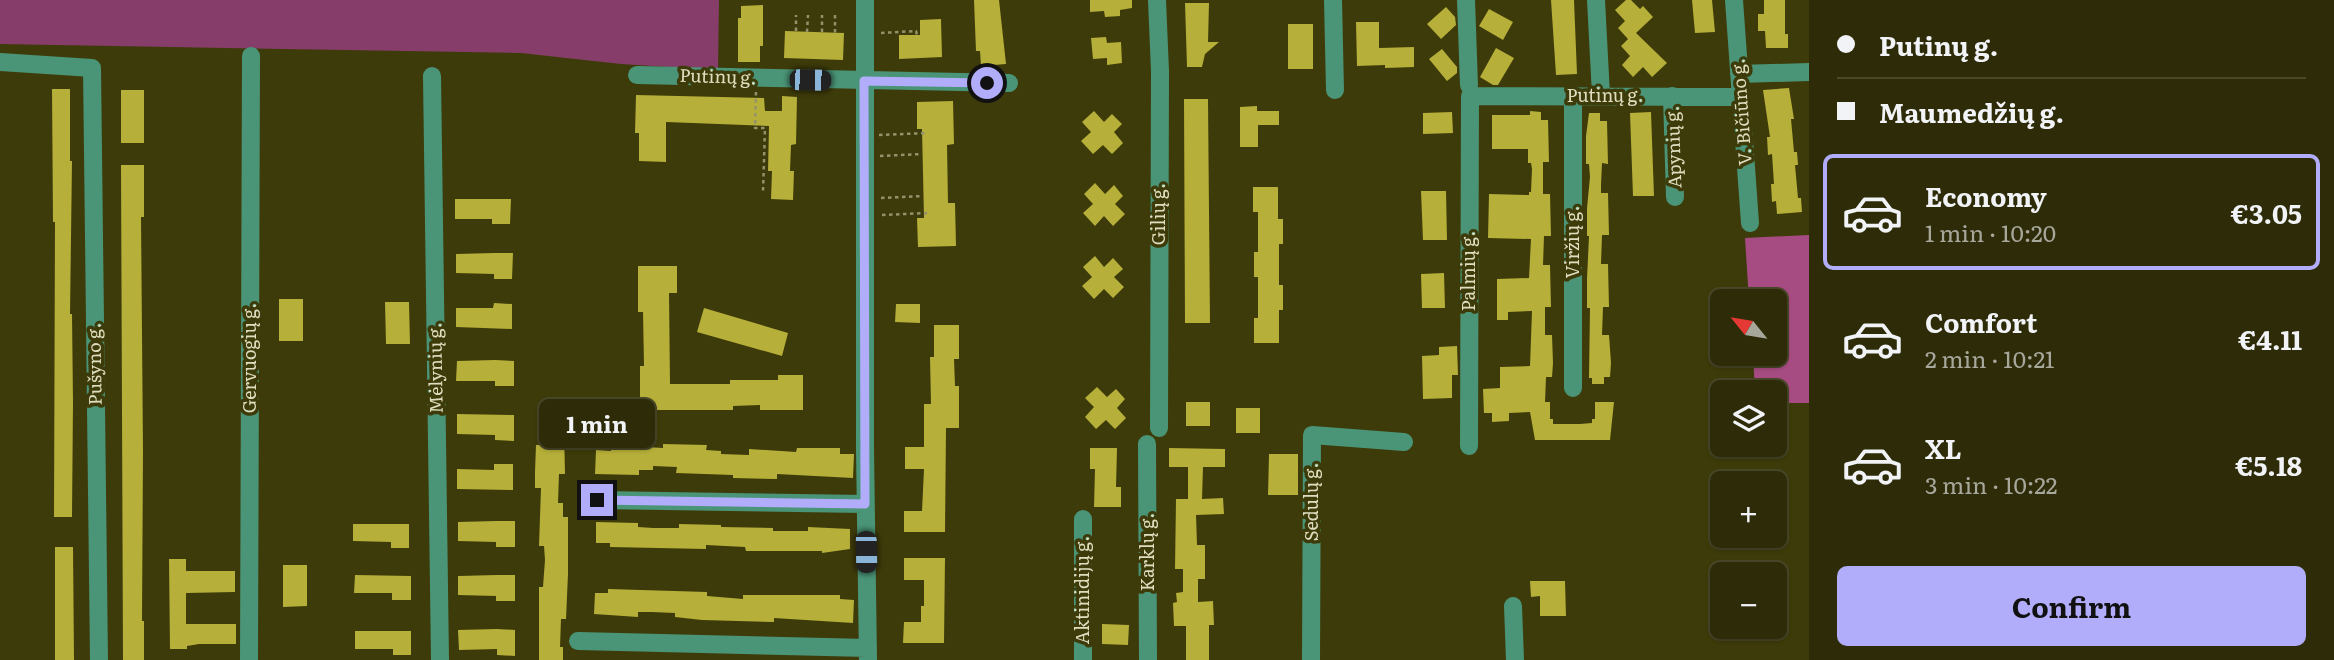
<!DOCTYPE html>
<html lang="en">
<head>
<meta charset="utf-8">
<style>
	body { margin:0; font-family:Literata,serif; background:#363412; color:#f1f3f6; height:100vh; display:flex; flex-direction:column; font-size:26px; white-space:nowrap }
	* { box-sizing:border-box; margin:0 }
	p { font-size:23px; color:#a7a79c }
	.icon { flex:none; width:38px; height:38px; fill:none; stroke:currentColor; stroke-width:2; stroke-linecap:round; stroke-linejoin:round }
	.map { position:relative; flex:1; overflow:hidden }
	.side { display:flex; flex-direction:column; background:#2e2c08; width:525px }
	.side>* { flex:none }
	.hud { display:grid; align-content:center; height:154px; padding:0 28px; background:#2e2c08 }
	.needle { width:46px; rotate:300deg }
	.controls { position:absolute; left:1710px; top:289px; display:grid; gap:14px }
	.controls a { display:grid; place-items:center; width:77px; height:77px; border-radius:10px; background:#2e2c08; box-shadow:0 2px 5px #0004,0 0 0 2px #494829; font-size:35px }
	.end { position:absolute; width:32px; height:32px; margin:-16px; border:9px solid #b1adfa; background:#111; box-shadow:0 0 0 4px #111 }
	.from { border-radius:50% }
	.bubble { position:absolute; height:49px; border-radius:10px; background:#2e2c08; box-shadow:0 2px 5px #0004,0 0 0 2px #494829; font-size:23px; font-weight:700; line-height:49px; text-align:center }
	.car { position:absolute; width:21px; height:42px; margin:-21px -10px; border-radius:9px; box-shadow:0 0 5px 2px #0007; background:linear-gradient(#222 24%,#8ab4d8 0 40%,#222 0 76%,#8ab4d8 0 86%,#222 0) }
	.hud b { display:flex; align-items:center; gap:24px; height:66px; font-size:26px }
	.hud b+b { border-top:2px solid #494829 }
	.hud i { width:18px; height:18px; background:#f1f3f6 }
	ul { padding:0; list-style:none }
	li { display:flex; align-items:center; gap:21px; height:116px; margin:0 14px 10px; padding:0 14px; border:4px solid transparent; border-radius:10px }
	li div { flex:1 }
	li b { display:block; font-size:26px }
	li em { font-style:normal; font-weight:700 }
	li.current { border-color:#b1adfa }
	li>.icon { width:63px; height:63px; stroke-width:1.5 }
	.cta { display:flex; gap:14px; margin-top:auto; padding:14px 28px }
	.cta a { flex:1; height:80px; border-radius:10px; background:#b1adfa; color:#111; font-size:28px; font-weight:700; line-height:80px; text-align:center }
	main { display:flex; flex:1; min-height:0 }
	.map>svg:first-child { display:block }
	.green { fill:#873d69 }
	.forest { fill:#a74c82 }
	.building { fill:#b6af39 }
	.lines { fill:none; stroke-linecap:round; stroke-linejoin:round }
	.path { stroke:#94926a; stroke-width:2.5; stroke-dasharray:3.5 3.5; stroke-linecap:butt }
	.minor { stroke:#4a9577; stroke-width:18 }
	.route { stroke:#b1adfa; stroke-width:9 }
	.labels { text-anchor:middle; stroke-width:7; stroke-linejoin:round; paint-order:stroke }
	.street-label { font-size:18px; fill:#deddbe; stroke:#3e3b0a }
</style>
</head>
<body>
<main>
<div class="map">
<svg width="1809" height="660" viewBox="0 0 1809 660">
	<rect width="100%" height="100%" fill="#3e3b0a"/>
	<path class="green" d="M 0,0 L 719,0 L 718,70 L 621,64 L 521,53 L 0,44 Z"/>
	<path class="forest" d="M 1809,235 L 1809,403 L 1775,403 L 1774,392 L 1755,392 L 1753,354 L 1774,354 L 1774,301 L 1749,301 L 1745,238 Z"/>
	<path class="building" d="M 974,0 L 999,0 L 1006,64 L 981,66 L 980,51 L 976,51 Z
		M 1090,0 L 1132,0 L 1132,8 L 1120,10 L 1120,16 L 1105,17 L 1104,11 L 1090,12 Z
		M 1551,0 L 1574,0 L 1577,74 L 1556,75 Z
		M 1626,0 L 1631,0 L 1640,9 L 1643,6 L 1653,17 L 1636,33 L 1667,63 L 1652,77 L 1643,67 L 1633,77 L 1622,65 L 1630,56 L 1621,46 L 1628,39 L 1618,28 L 1625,21 L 1615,10 Z
		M 1692,0 L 1712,0 L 1715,32 L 1695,33 Z
		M 1764,0 L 1785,0 L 1785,34 L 1788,34 L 1788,48 L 1766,48 L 1765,31 L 1758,31 L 1758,14 L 1764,14 Z
		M 1185,3 L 1209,3 L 1208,42 L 1219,42 L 1205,54 L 1202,67 L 1187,67 Z
		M 763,5 L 763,46 L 760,46 L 760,62 L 738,62 L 738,18 L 741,18 L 741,6 Z
		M 1446,7 L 1455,17 L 1456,25 L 1441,39 L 1427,24 Z
		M 1489,9 L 1513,22 L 1503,40 L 1479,26 Z
		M 941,19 L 942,57 L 899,59 L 899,35 L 920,35 L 920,20 Z
		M 1356,22 L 1379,22 L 1379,48 L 1414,47 L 1414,67 L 1385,68 L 1385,65 L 1357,66 Z
		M 1288,24 L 1313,24 L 1313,69 L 1288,69 Z
		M 785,31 L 844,33 L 843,60 L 784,58 Z
		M 1106,37 L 1107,43 L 1121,42 L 1122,63 L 1107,65 L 1107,58 L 1093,59 L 1091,38 Z
		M 1496,48 L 1514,58 L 1498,85 L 1493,85 L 1480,77 Z
		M 1442,49 L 1457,67 L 1457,73 L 1447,81 L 1429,59 Z
		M 1789,88 L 1794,119 L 1791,119 L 1794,152 L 1797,152 L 1798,165 L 1795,165 L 1798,198 L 1801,198 L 1802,212 L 1777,214 L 1776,201 L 1772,202 L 1771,184 L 1774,184 L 1772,154 L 1768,155 L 1767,137 L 1770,137 L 1763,90 Z
		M 52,89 L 70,89 L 70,161 L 72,161 L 70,314 L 72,314 L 73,402 L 72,517 L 54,517 L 55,222 L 53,222 Z
		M 121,90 L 144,90 L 144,143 L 121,143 Z
		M 636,95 L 764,98 L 765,111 L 782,111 L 782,96 L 797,97 L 796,144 L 791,145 L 790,171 L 794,171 L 793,200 L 771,199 L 772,171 L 768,171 L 769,126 L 666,122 L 666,162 L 639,161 L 639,133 L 635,133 Z
		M 1184,99 L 1208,99 L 1210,323 L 1185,323 Z
		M 953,101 L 954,144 L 947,145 L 948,203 L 955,203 L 956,246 L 918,247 L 917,218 L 924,218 L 922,129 L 917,129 L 917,102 Z
		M 1257,106 L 1257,111 L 1279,111 L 1279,125 L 1258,125 L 1258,147 L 1240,147 L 1240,107 Z
		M 1094,111 L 1104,122 L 1112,114 L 1122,124 L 1114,132 L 1123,143 L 1112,154 L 1103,145 L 1093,154 L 1081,141 L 1091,132 L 1082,122 Z
		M 1530,111 L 1541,112 L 1541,120 L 1548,120 L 1549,162 L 1543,162 L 1543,194 L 1550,194 L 1551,236 L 1544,236 L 1543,265 L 1550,265 L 1551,307 L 1545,307 L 1545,335 L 1552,335 L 1553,363 L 1552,377 L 1546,377 L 1545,402 L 1550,402 L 1550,419 L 1553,419 L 1553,424 L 1580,424 L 1592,423 L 1592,419 L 1595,419 L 1595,402 L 1614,402 L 1610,440 L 1535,440 L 1530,412 L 1509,413 L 1509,421 L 1492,422 L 1492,413 L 1484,413 L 1483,389 L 1500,388 L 1500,367 L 1530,366 L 1532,311 L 1508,312 L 1508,320 L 1497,320 L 1497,279 L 1529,278 L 1531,239 L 1488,238 L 1489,194 L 1529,195 L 1529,192 L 1531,192 L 1532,169 L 1531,163 L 1528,163 L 1528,149 L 1492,149 L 1492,115 L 1530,115 Z
		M 1452,112 L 1453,133 L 1423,134 L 1423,113 Z
		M 1651,112 L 1654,196 L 1633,196 L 1630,113 Z
		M 1589,113 L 1600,113 L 1600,121 L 1607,121 L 1608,164 L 1602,163 L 1601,185 L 1601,193 L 1608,193 L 1609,235 L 1602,235 L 1601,264 L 1608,264 L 1609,307 L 1603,307 L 1602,335 L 1609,335 L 1611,363 L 1610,377 L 1604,377 L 1604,384 L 1592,384 L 1592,378 L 1589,378 L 1590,308 L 1587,308 L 1587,279 L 1589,236 L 1587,236 L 1587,208 L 1590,177 L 1589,164 L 1586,164 L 1586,136 Z
		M 121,165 L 144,165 L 144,217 L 141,217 L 143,451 L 142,621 L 144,621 L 144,660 L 123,660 Z
		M 1095,183 L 1105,194 L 1114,185 L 1123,196 L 1115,204 L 1125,214 L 1113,226 L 1104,216 L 1095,226 L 1083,213 L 1093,204 L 1084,194 Z
		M 1253,187 L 1278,187 L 1278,219 L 1283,219 L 1283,244 L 1279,244 L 1279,285 L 1283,285 L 1283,310 L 1279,310 L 1279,343 L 1254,343 L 1254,318 L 1258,318 L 1258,277 L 1254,277 L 1254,252 L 1258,252 L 1258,212 L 1253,212 Z
		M 1421,191 L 1446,191 L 1447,240 L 1423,240 Z
		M 455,199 L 511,199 L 510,224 L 492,224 L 492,219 L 455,219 Z
		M 494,253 L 513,253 L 512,279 L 494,279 L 494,274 L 456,273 L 456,254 Z
		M 1095,256 L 1104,267 L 1113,258 L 1123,269 L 1114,277 L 1124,287 L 1113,298 L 1104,289 L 1094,299 L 1082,286 L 1092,277 L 1083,267 Z
		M 638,266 L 677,266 L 677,293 L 669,293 L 670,384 L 730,384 L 730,380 L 778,380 L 778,375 L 803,375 L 803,410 L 760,410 L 760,405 L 733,406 L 733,410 L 640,410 L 640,366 L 644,366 L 643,312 L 638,312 Z
		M 1444,273 L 1445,308 L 1422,308 L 1421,274 Z
		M 279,299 L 303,299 L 303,341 L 279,341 Z
		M 385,302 L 409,302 L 410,344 L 386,344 Z
		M 494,303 L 512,304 L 512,329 L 456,327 L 456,308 L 493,308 Z
		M 896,304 L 920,304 L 920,323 L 895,322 Z
		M 704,308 L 788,333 L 782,356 L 697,332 Z
		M 934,325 L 959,325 L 959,359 L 954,359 L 955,386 L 959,386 L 959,428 L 946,428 L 945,532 L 904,532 L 904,511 L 922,511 L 924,469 L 905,469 L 905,447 L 924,447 L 924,404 L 931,404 L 930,357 L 934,357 Z
		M 1457,346 L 1458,375 L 1452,375 L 1452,398 L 1423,399 L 1422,356 L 1439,355 L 1439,347 Z
		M 495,360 L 514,361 L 514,386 L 495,386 L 495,381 L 456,381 L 457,361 Z
		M 1097,387 L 1107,397 L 1116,389 L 1125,399 L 1117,408 L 1126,418 L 1115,429 L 1106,420 L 1096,429 L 1085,417 L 1094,407 L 1085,398 Z
		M 1186,402 L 1210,402 L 1210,426 L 1186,426 Z
		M 1236,408 L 1260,408 L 1260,433 L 1236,433 Z
		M 457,414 L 514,415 L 514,441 L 495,440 L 495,435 L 457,434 Z
		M 541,431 L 564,431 L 565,474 L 559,474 L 558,503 L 563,503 L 563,517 L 568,517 L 568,574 L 566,619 L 561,619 L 560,647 L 563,647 L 563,660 L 539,660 L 539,587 L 543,587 L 545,560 L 544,546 L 539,546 L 541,488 L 535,488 L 535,472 L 536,445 L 541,445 Z
		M 663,444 L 707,445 L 706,450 L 721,451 L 721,454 L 749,455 L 749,449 L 796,452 L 797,448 L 840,448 L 840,454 L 854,454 L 853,478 L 777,474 L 777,479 L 733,478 L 733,475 L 676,473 L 677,467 L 653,466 L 653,470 L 639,470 L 639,475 L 595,474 L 596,450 L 611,451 L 611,445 L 663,448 Z
		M 1090,448 L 1117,448 L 1116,487 L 1121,487 L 1121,507 L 1094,507 L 1095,469 L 1090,469 Z
		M 1169,448 L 1225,449 L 1225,467 L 1203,467 L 1202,499 L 1223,498 L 1224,514 L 1196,515 L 1197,545 L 1205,545 L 1205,579 L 1198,579 L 1198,602 L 1213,601 L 1214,625 L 1209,625 L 1209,660 L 1186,660 L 1186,626 L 1174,626 L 1173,603 L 1177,602 L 1176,593 L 1183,592 L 1183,569 L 1175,569 L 1176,499 L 1188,499 L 1188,467 L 1169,467 Z
		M 1269,454 L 1298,454 L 1298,495 L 1268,495 Z
		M 494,464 L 513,464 L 513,490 L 457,489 L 457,469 L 494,470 Z
		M 496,521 L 515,521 L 515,547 L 496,547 L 496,542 L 458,541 L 458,522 Z
		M 596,522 L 638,523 L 638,527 L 653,528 L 679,528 L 679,524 L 721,525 L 721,527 L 773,528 L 773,531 L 808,531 L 808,527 L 850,529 L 850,549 L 822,553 L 822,551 L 746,551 L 745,547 L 706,545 L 706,549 L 610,547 L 610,543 L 596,543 Z
		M 353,524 L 409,524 L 409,548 L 391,548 L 391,542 L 353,541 Z
		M 55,547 L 73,547 L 74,660 L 55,660 Z
		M 904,558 L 945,558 L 944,643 L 903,643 L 904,622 L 921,622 L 921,606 L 924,606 L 924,580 L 904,580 Z
		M 169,559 L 186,559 L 186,571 L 235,571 L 235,592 L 186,593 L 186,624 L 236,624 L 236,644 L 199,644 L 187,646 L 187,649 L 170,649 Z
		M 283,565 L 307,565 L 307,606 L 283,607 Z
		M 355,575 L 411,576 L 411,600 L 392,600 L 392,593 L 354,593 Z
		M 497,575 L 515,575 L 515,601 L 496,601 L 496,596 L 458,595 L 458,576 Z
		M 1530,581 L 1565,581 L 1566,616 L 1540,616 L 1540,596 L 1531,597 Z
		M 608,589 L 707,592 L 707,596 L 743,599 L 743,595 L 840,595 L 840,599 L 854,600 L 853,623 L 774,618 L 774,622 L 702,620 L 675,617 L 675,613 L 652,612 L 638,612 L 638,617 L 594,614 L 595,593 L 608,593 Z
		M 1102,624 L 1129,625 L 1128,645 L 1102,644 Z
		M 497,629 L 515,630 L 515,656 L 497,655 L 497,649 L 459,650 L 458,630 Z
		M 355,631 L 411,631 L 411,655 L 393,655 L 393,649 L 355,649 Z"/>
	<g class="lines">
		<path class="path" d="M 835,15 L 835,33
			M 796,31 L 796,15
			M 807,32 L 808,15
			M 822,32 L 822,15
			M 881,33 L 916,31 L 917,35
			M 756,92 L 755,128 L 765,128 L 763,192
			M 879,135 L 928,133
			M 880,156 L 922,154
			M 881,198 L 923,196
			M 882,215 L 927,213"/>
		<path class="minor" d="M 865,0 L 865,449 L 868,660
			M 1157,0 L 1160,71 L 1159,428
			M 1333,0 L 1335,90
			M 1466,0 L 1469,85
			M 1596,0 L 1601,95
			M 1734,0 L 1750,223
			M 0,62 L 92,68 L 99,660
			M 1739,74 L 1809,72
			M 637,75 L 1009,83
			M 432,76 L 440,660
			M 1573,95 L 1573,388
			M 1672,96 L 1675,197
			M 1147,444 L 1148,660
			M 1469,446 L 1470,96 L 1741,97
			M 597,500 L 865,504
			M 1083,519 L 1083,660
			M 1513,606 L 1515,660
			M 578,641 L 868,648
			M 249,660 L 251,56
			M 1311,660 L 1312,435 L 1404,442"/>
	</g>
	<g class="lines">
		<path class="route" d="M 597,500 L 865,504 L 864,81 L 987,83"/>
	</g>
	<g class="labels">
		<g class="street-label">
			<text transform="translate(718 77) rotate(2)" y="6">Putinų g.</text>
			<text x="1605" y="102">Putinų g.</text>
			<text transform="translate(1742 112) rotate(-94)" y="6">V. Bičiūno g.</text>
			<text transform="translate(1674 147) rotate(-92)" y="6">Apynių g.</text>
			<text transform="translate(1159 214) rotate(-90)" y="6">Gilių g.</text>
			<text transform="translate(1573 242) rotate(-90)" y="6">Viržių g.</text>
			<text transform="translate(1469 271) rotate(-90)" y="6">Palmių g.</text>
			<text transform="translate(250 358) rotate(-90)" y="6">Gervuogių g.</text>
			<text transform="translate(95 364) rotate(-91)" y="6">Pušyno g.</text>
			<text transform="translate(436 368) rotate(-91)" y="6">Mėlynių g.</text>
			<text transform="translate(1312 502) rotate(-90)" y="6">Sedulų g.</text>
			<text transform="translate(1148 552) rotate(-90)" y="6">Karklų g.</text>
			<text transform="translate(1083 590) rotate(-90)" y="6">Aktinidijų g.</text>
		</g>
	</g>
</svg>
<div class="controls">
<a><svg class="needle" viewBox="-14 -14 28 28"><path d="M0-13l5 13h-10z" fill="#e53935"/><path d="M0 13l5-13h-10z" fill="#a7a79c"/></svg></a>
<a><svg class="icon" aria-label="layers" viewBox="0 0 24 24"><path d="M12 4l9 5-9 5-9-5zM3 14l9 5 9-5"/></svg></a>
<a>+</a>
<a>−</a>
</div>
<i class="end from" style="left:987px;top:83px"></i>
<i class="end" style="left:597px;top:500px"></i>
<div class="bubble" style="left:539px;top:399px;width:116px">1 min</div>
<i class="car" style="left:810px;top:80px;rotate:91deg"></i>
<i class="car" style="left:866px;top:552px;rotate:179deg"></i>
</div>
<section class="side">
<div class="hud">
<b><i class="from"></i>Putinų g.</b>
<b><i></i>Maumedžių g.</b>
</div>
<ul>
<li class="current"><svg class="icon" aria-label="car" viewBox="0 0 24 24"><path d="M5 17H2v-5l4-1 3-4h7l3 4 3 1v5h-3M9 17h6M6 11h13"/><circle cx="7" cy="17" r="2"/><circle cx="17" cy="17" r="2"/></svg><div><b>Economy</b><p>1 min · 10:20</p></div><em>€3.05</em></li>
<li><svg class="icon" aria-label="car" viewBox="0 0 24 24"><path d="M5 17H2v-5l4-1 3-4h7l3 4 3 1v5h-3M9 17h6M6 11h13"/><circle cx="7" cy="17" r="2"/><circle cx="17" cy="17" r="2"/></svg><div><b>Comfort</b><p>2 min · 10:21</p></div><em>€4.11</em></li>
<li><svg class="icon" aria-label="car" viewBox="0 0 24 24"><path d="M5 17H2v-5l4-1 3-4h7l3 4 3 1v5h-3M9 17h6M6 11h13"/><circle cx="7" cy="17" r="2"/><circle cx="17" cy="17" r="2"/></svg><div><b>XL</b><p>3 min · 10:22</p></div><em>€5.18</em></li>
</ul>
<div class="cta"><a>Confirm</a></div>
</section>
</main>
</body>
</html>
